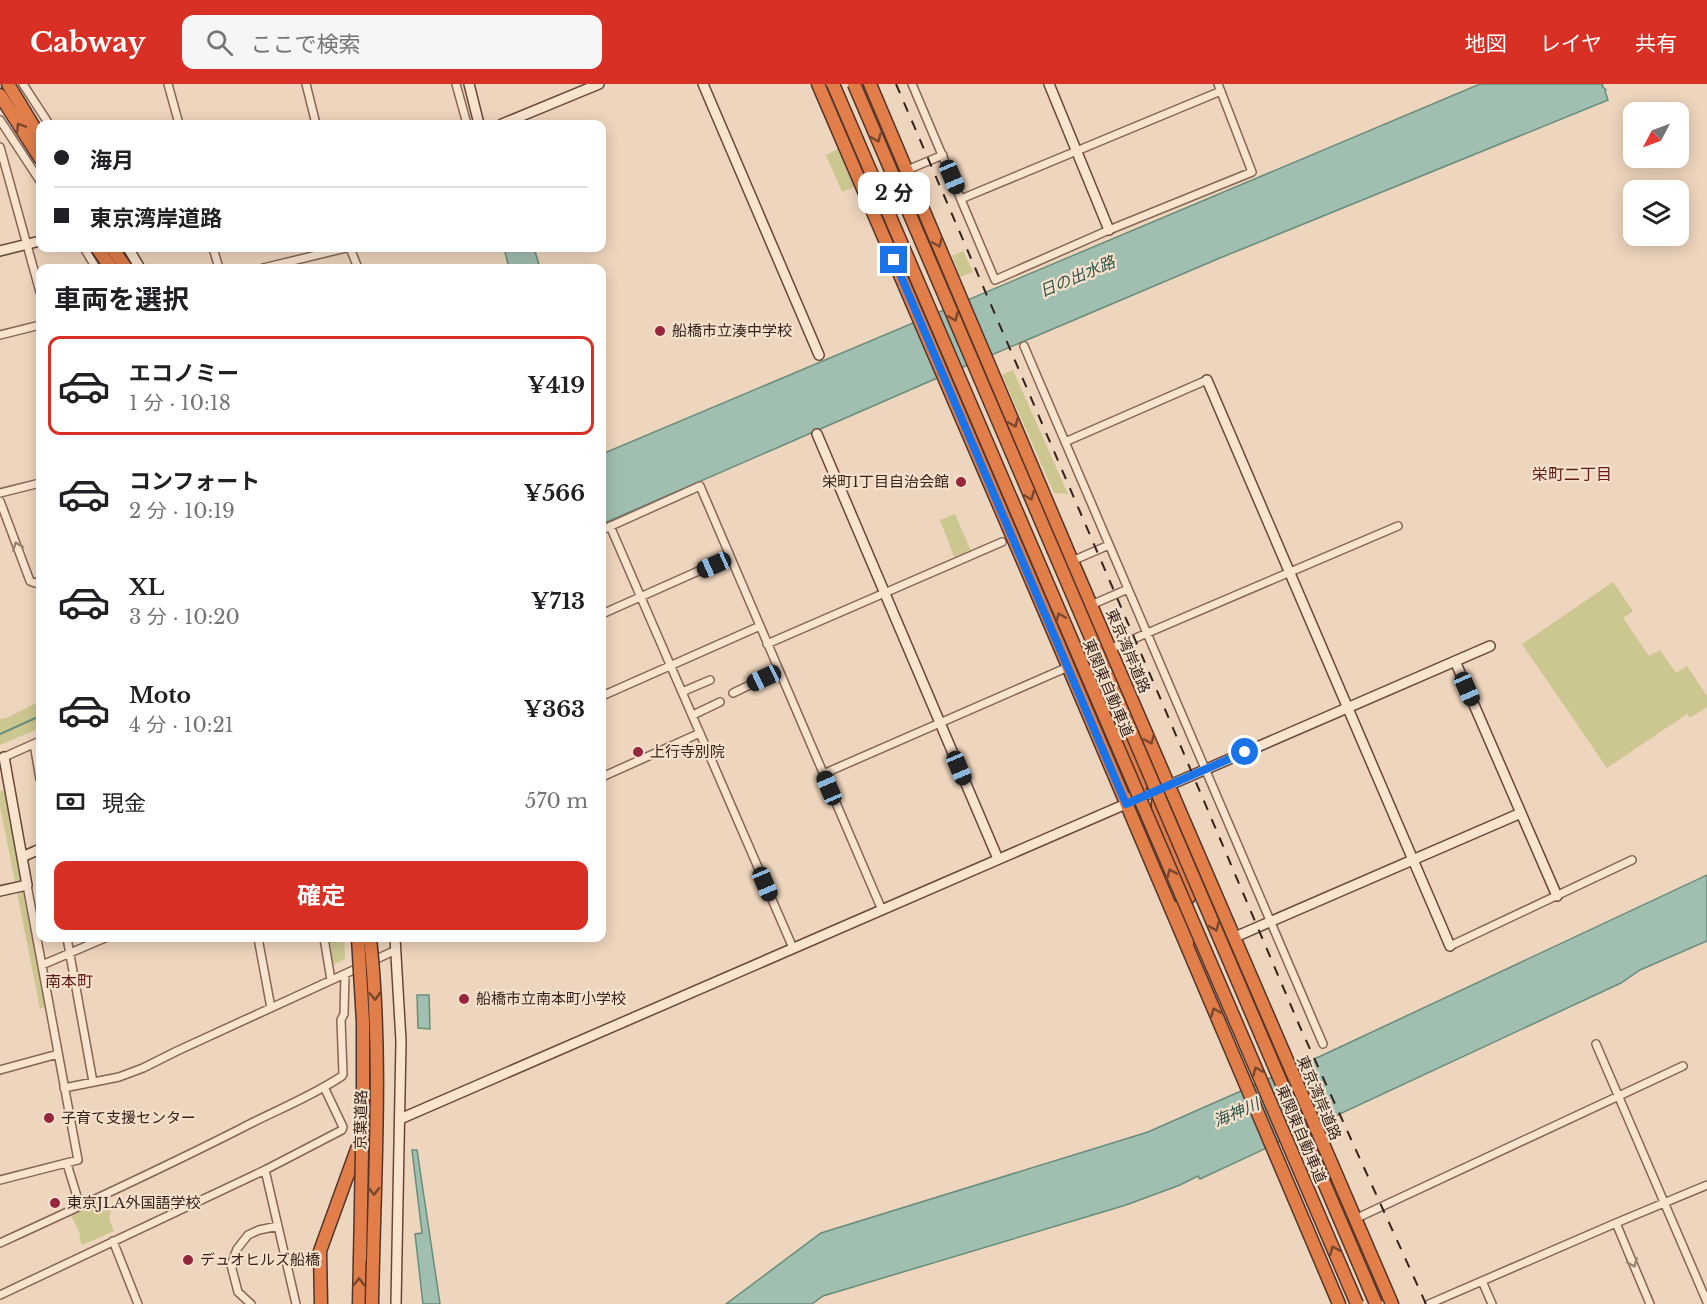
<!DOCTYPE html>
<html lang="ja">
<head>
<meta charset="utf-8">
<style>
	body { margin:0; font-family:"Libre Baskerville","Noto Sans JP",serif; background:#f6f6f6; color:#202124; height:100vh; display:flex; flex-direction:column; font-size:22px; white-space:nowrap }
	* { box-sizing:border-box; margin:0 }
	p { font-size:20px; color:#757577 }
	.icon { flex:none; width:33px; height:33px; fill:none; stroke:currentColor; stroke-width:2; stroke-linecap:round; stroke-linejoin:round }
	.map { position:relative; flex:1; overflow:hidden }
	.side { position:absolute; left:36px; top:180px; width:570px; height:678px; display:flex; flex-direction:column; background:#fff; border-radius:12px; box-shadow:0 3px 15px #0003 }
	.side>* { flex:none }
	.banner { position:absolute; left:36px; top:36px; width:570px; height:132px; border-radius:12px; box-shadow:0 3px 15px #0003; display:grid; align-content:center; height:132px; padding:0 18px; background:#fff }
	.needle { width:39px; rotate:229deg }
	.fabs { position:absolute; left:1623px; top:18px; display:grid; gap:12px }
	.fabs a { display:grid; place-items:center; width:66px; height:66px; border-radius:12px; background:#fff; box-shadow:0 3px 15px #0003; font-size:30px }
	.end { position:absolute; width:27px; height:27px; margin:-14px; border:8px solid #1a73e8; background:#fff; box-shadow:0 0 0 3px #fff }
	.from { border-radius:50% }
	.bubble { position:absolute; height:42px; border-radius:12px; background:#fff; box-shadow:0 3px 15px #0003; font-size:20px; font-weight:700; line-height:42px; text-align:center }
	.car { position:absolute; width:18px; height:36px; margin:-18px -9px; border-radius:8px; box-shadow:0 0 4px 2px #0007; background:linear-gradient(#222 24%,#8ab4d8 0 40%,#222 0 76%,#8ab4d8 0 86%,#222 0) }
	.banner b { display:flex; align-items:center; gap:21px; height:57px; font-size:22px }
	.banner b+b { border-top:2px solid #e0e0e0 }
	.banner i { width:15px; height:15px; background:#202124 }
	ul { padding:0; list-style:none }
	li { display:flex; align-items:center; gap:18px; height:99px; margin:0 12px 9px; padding:0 6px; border:3px solid transparent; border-radius:12px }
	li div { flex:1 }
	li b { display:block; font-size:22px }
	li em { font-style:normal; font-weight:700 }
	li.on { border-color:#d93025 }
	li>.icon { width:54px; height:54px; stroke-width:1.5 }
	h2 { padding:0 18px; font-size:27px; line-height:72px }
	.pay { display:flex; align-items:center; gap:15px; height:66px; padding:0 18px; font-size:22px }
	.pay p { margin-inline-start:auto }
	.action { display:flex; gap:12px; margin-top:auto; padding:12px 18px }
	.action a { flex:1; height:69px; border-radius:12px; background:#d93025; color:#fff; font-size:24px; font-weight:700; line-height:69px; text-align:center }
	header { display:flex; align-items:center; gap:36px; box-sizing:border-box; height:84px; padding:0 30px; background:#d93025; color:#fff }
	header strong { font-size:28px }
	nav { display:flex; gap:33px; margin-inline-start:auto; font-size:21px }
	.search { width:420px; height:54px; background:#f6f6f6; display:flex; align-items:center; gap:15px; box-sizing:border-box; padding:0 21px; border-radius:12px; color:#757577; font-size:22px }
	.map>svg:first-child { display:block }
	.green { fill:#ccc691 }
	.water { fill:#a1bfb0; stroke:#688d7c; stroke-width:1.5 }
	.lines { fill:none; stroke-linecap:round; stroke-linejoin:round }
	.stream { stroke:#688d7c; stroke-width:2 }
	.street-casing { stroke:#866556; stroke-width:10 }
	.secondary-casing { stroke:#684739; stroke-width:12 }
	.highway-casing { stroke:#53352b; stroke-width:15 }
	.street { stroke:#f9e4d0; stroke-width:7 }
	.secondary { stroke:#f9e4d0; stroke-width:9 }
	.highway { stroke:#e17e4a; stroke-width:12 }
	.rail { stroke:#35221b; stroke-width:2; stroke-dasharray:10 10; stroke-linecap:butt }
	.highway-bridge-casing { stroke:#53352b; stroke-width:15; stroke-linecap:butt }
	.highway-bridge { stroke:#e17e4a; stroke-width:12 }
	.oneway { stroke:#7a472e }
	.oneway2 { stroke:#978376 }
	.route { stroke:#1a73e8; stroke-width:8 }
	.poi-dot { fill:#96253e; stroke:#f6e1cc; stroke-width:2 }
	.labels { text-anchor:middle; stroke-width:4.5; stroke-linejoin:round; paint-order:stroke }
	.poi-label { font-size:15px; fill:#35221b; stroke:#f6e1cc; text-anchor:start }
	.street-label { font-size:15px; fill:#35221b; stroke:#f6e1cc }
	.water-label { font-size:16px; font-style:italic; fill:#2a5549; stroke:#f6e1cc }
	.neighbourhood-label { font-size:16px; fill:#621a1a; stroke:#f6e1cc }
</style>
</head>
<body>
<header>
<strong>Cabway</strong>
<div class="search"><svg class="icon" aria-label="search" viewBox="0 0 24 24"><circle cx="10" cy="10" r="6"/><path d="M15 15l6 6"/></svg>ここで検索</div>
<nav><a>地図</a><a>レイヤ</a><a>共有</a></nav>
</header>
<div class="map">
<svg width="1707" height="1220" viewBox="0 0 1707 1220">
	<rect width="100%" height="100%" fill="#eed5bd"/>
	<path class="green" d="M 838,65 L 854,103 L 842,108 L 826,71 Z
		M 963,167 L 973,188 L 960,193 L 952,172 Z
		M 1013,286 L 1068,410 L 1054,409 L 1002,291 Z
		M 955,430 L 971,467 L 954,473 L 940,436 Z
		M 1613,498 L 1633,527 L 1623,534 L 1649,572 L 1660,566 L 1676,589 L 1687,582 L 1707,612 L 1707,623 L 1690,634 L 1687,630 L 1607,684 L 1522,560 Z
		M 40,617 L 40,644 L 0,661 L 0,635 L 7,634 Z
		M 7,706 L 45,923 L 40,925 L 0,722 L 0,707 Z
		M 326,854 L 344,854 L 345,875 L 331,882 Z
		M 105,1114 L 111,1127 L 109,1135 L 114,1147 L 82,1161 L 79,1153 L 81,1152 L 71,1131 Z"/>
	<path class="water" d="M 1480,0 L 1603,0 L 1602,2 L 1606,6 L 1605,7 L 1608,16 L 1220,174 L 935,295 L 602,440 L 602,370 Z
		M 504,164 L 534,164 L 540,184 L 509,184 Z
		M 1707,791 L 1707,857 L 1640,886 L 1621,899 L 1200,1095 L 1198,1092 L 1180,1101 L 1126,1121 L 823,1212 L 812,1220 L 726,1220 L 821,1149 L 1148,1048 L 1323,971 Z
		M 417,911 L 429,911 L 430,945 L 418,944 Z
		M 412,1066 L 417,1066 L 440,1220 L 423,1220 L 415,1150 L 422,1149 Z"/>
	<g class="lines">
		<path class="stream" d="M 0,650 L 40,632"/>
		<g class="street-casing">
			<path id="street" d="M 23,0 L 49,40
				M 168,0 L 179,40
				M 306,0 L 316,40
				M 456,0 L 467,40
				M 912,0 L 995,196 L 1109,146 L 1252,88 L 1218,0
				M 0,36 L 40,97
				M 0,63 L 40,208
				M 907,86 L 943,71
				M 961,115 L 1221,7
				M 84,164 L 96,184
				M 213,164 L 219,184
				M 350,164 L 358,184
				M 263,184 L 346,164
				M 0,251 L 40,241
				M 1024,262 L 1323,960
				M 1065,358 L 1207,296
				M 0,409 L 40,399
				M 0,417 L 30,497 L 35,499 L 40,497
				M 610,442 L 793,864
				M 602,446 L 700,402 L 882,826
				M 1072,477 L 1109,461
				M 1091,521 L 1128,505
				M 602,530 L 730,473
				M 767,560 L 1002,458
				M 1110,565 L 1398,442
				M 682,608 L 710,596
				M 733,609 L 779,587
				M 602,612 L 760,542
				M 693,631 L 720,618
				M 34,660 L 40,695
				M 2,674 L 40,657
				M 823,690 L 1068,583
				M 602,693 L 700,649
				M 67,854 L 93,998
				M 258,854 L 271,924
				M 324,854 L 331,896
				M 1450,862 L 1632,776
				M 370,878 L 396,866
				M 42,881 L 105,854
				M 1596,960 L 1707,1218
				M 0,986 L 58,970
				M 64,1004 L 119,993 L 143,984 L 177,967 L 360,883
				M 67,1080 L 80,1122
				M 265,1086 L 296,1220
				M 0,1096 L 78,1076 L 27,801
				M 1355,1135 L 1683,982
				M 1616,1139 L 1650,1220
				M 113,1157 L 138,1220
				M 0,1159 C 81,1122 161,1085 240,1045 C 274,1027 311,1013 342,992 L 343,990 L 341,936 L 344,930 L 345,890
				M 1482,1197 L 1492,1220
				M 0,1211 L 265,1086 L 342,1046 L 343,1043 L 324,1003
				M 251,1220 L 238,1208 L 231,1181 L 237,1165 L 248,1151 L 259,1146 L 278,1142
				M 1429,1220 L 1616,1139 L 1707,1101"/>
		</g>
		<g class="secondary-casing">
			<path id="secondary" d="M 469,0 L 479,40
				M 703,0 L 819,271
				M 1049,0 L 1109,146
				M 502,40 L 599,0
				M 128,164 L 140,184
				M 0,167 L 40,157
				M 1207,296 L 1450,862
				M 817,350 L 998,775
				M 1455,577 L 1557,812
				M 22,773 L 40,765
				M 0,807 L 27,801 L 4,673
				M 1235,853 L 1521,729
				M 395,854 L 401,957 L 396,1220
				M 400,1035 L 1490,562"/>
		</g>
		<g class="highway-casing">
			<path id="highway" d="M 8,0 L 40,53
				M 818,0 L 1050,540 L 1339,1220
				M 870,0 L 1072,477 L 1392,1220
				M 0,11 L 40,74
				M 97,164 L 111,184
				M 112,164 L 126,184
				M 1161,712 L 1158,719 L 1158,728 L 1191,806 L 1189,813 L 1181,820 L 1189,848 L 1187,859
				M 1133,713 C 1138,708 1142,703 1141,696 L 1125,659 L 1125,654 L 1134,640
				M 321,1220 L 320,1167 L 361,1054
				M 359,1220 L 360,1175"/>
		</g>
		<use href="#street" class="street"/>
		<use href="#secondary" class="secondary"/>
		<use href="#highway" class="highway"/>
		<path class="rail" d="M 896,0 L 1164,623 L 1300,943 L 1426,1220"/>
		<g class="highway-bridge-casing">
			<path id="highway-bridge" d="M 833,0 L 1357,1220
				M 854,0 L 1376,1220
				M 358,854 L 363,938 L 363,1013 L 360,1175
				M 370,854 C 383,975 374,1098 372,1220"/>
		</g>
		<use href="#highway-bridge" class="highway-bridge"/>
	</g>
	<defs><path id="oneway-chevron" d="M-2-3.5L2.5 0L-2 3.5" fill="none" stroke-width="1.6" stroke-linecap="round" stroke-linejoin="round" transform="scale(1.5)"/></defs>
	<g class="oneway">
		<use href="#oneway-chevron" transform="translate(20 43) rotate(-123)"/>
		<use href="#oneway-chevron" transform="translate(877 54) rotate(67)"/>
		<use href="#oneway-chevron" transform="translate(938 159) rotate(67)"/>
		<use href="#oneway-chevron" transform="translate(954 233) rotate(67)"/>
		<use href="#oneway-chevron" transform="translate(1014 339) rotate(67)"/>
		<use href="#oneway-chevron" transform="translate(1030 412) rotate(67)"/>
		<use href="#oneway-chevron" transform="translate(1060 533) rotate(-113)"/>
		<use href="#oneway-chevron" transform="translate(1150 656) rotate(67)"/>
		<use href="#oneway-chevron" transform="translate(1171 789) rotate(-114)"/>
		<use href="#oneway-chevron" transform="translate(1215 843) rotate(67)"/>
		<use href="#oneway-chevron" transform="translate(375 912) rotate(87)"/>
		<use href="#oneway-chevron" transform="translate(1215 928) rotate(-113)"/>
		<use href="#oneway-chevron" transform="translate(1257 987) rotate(-113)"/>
		<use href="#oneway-chevron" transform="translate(374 1107) rotate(91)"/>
		<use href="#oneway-chevron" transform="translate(1334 1166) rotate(-113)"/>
		<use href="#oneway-chevron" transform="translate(359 1198) rotate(-89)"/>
	</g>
	<g class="oneway2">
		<use href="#oneway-chevron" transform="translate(17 462) rotate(-111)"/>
		<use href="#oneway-chevron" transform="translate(1633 1179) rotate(67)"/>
	</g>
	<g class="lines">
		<path class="route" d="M 894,176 L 1126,720 L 1245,668"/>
	</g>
	<g class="poi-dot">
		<circle cx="660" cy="247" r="6"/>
		<circle cx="961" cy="398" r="6"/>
		<circle cx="638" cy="668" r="6"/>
		<circle cx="464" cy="915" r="6"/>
		<circle cx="49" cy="1034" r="6"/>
		<circle cx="55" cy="1119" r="6"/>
		<circle cx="188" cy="1176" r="6"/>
	</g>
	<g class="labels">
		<g class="poi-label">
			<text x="672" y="252">船橋市立湊中学校</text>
			<text x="949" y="403" text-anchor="end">栄町1丁目自治会館</text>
			<text x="650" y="673">上行寺別院</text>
			<text x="476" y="920">船橋市立南本町小学校</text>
			<text x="61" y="1039">子育て支援センター</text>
			<text x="67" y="1124">東京JLA外国語学校</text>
			<text x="200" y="1181">デュオヒルズ船橋</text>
		</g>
		<g class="street-label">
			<text transform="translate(1128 567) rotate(67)" y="5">東京湾岸道路</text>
			<text transform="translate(1108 604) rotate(67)" y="5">東関東自動車道</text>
			<text transform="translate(1319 1014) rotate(67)" y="5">東京湾岸道路</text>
			<text transform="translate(361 1036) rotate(-89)" y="5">京葉道路</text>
			<text transform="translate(1301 1050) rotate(67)" y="5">東関東自動車道</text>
		</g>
		<g class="water-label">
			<text transform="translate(1077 192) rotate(-23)" y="6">日の出水路</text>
			<text transform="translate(1236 1028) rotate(-23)" y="6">海神川</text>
		</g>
		<g class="neighbourhood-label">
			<text x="1572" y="396">栄町二丁目</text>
			<text x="69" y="903">南本町</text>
		</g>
	</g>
</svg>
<div class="fabs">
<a><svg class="needle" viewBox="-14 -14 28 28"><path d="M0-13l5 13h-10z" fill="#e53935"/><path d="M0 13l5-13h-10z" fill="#757577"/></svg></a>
<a><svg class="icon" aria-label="layers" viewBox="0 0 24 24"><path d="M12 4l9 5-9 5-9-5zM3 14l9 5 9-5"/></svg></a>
</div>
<i class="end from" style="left:1245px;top:668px"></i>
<i class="end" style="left:894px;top:176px"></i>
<div class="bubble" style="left:858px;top:88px;width:72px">2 分</div>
<i class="car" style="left:952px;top:93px;rotate:157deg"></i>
<i class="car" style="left:714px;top:481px;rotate:246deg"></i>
<i class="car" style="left:764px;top:594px;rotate:245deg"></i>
<i class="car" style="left:1467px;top:605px;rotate:156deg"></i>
<i class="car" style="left:959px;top:684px;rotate:157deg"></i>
<i class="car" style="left:829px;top:704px;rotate:337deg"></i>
<i class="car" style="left:765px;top:800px;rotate:157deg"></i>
<div class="banner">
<b><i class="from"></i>海月</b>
<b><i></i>東京湾岸道路</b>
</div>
<section class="side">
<h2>車両を選択</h2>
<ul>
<li class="on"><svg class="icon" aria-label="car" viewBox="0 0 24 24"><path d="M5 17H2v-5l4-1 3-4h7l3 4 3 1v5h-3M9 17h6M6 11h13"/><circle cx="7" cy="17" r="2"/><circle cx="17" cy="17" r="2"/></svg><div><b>エコノミー</b><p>1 分 · 10:18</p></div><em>¥419</em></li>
<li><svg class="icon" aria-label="car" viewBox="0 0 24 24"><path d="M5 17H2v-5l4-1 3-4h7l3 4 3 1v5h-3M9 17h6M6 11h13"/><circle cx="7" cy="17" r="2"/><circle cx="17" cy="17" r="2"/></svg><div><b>コンフォート</b><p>2 分 · 10:19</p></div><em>¥566</em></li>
<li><svg class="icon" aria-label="car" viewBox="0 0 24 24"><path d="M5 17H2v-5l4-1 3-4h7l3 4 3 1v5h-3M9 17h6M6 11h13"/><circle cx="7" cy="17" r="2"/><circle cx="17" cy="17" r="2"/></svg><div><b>XL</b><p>3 分 · 10:20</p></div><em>¥713</em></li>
<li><svg class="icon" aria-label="car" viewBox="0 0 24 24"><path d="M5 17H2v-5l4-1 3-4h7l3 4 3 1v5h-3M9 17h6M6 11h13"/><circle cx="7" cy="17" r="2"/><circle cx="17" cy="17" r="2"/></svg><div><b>Moto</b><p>4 分 · 10:21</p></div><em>¥363</em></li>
</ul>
<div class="pay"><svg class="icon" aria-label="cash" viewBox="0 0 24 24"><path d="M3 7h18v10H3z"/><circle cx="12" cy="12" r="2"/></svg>現金<p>570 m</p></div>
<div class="action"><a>確定</a></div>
</section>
</div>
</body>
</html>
